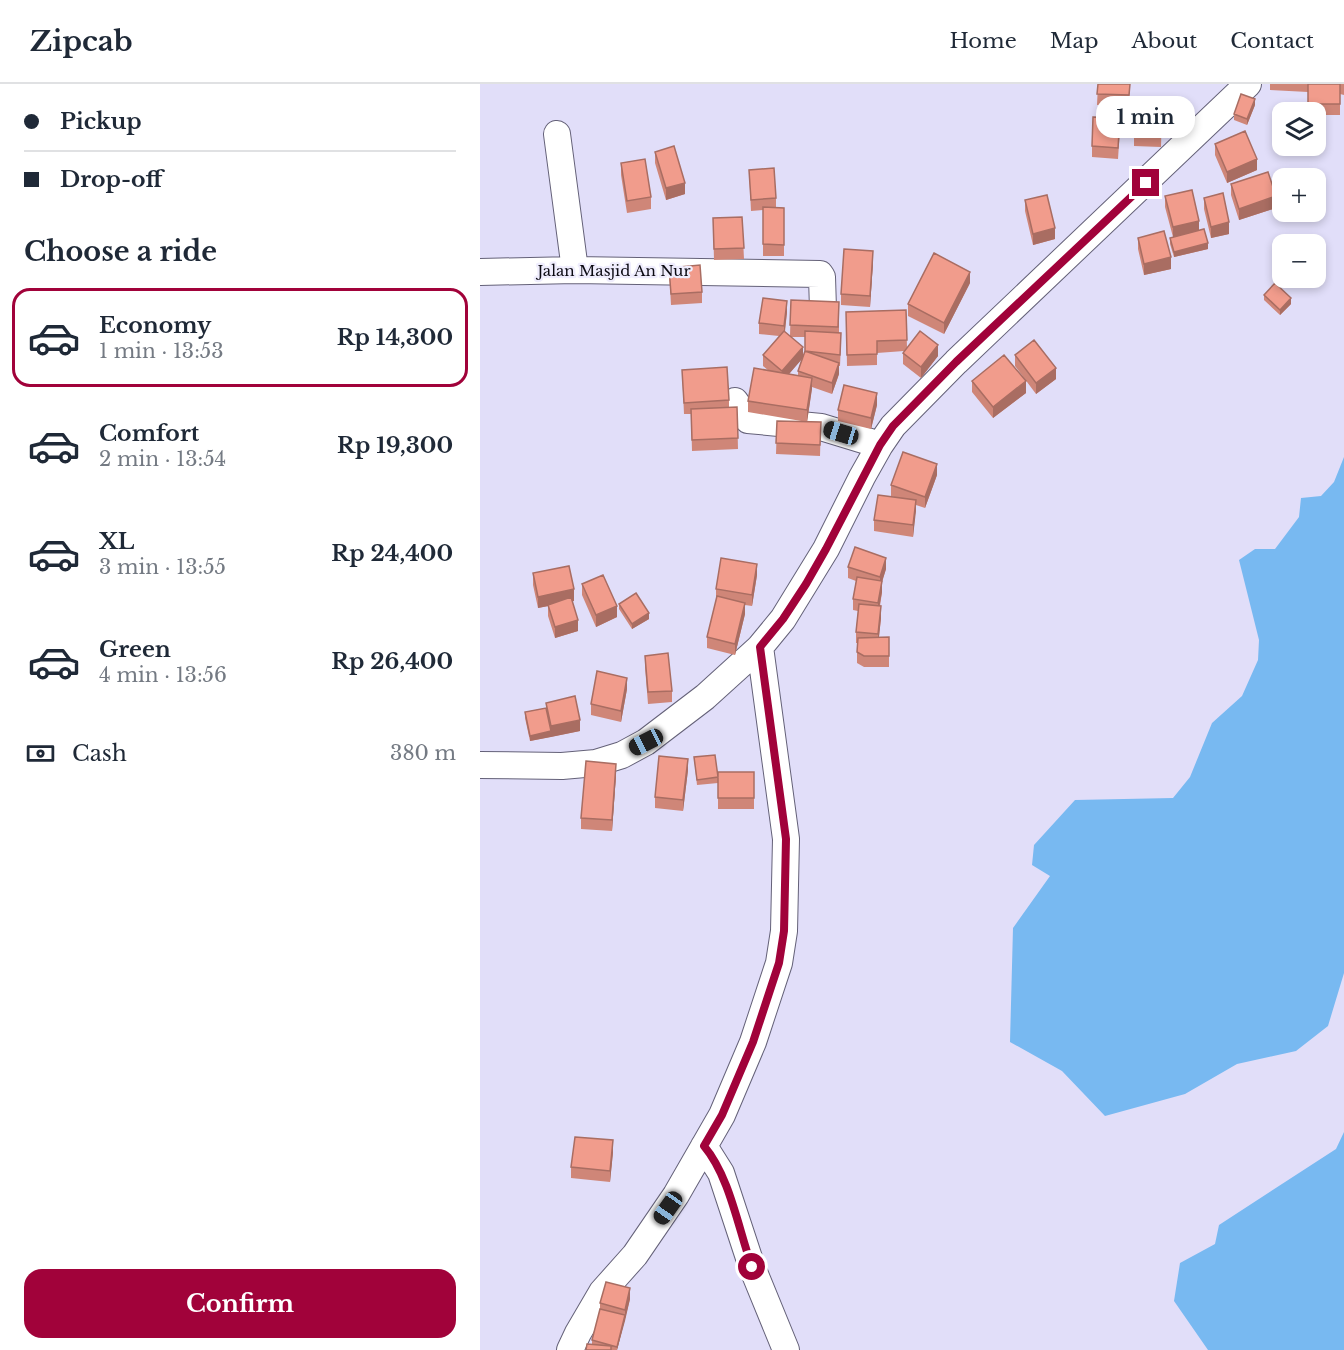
<!DOCTYPE html>
<html lang="en">
<head>
<meta charset="utf-8">
<style>
	body { margin:0; font-family:"Libre Baskerville",serif; background:#f6f6f7; color:#1f2937; height:100vh; display:flex; flex-direction:column; font-size:22px; white-space:nowrap }
	* { box-sizing:border-box; margin:0 }
	p { font-size:20px; color:#747a83 }
	.icon { flex:none; width:33px; height:33px; fill:none; stroke:currentColor; stroke-width:2; stroke-linecap:round; stroke-linejoin:round }
	.map { position:relative; flex:1; overflow:hidden }
	.details { display:flex; flex-direction:column; background:#fff; width:480px }
	.details>* { flex:none }
	.hud { display:grid; align-content:center; height:132px; padding:0 24px; background:#fff }
	.fabs { position:absolute; left:792px; top:18px; display:grid; gap:12px }
	.fabs a { display:grid; place-items:center; width:54px; height:54px; border-radius:12px; background:#fff; box-shadow:0 3px 9px #0003; font-size:30px }
	.end { position:absolute; width:27px; height:27px; margin:-14px; border:8px solid #a1023a; background:#fff; box-shadow:0 0 0 3px #fff }
	.from { border-radius:50% }
	.bubble { position:absolute; height:42px; border-radius:18px; background:#fff; box-shadow:0 3px 9px #0003; font-size:20px; font-weight:700; line-height:42px; text-align:center }
	.car { position:absolute; width:18px; height:36px; margin:-18px -9px; border-radius:8px; box-shadow:0 0 4px 2px #0007; background:linear-gradient(#222 24%,#8ab4d8 0 40%,#222 0 76%,#8ab4d8 0 86%,#222 0) }
	.hud b { display:flex; align-items:center; gap:21px; height:57px; font-size:22px }
	.hud b+b { border-top:2px solid #e0e1e3 }
	.hud i { width:15px; height:15px; background:#1f2937 }
	ul { padding:0; list-style:none }
	li { display:flex; align-items:center; gap:18px; height:99px; margin:0 12px 9px; padding:0 12px; border:3px solid transparent; border-radius:18px }
	li div { flex:1 }
	li b { display:block; font-size:22px }
	li em { font-style:normal; font-weight:700 }
	li.active { border-color:#a1023a }
	li>.icon { width:54px; height:54px; stroke-width:1.5 }
	h2 { padding:0 24px; font-size:27px; line-height:72px }
	.pay { display:flex; align-items:center; gap:15px; height:66px; padding:0 24px; font-size:22px }
	.pay p { margin-inline-start:auto }
	.cta { display:flex; gap:12px; margin-top:auto; padding:12px 24px }
	.cta a { flex:1; height:69px; border-radius:18px; background:#a1023a; color:#fff; font-size:24px; font-weight:700; line-height:69px; text-align:center }
	header { display:flex; align-items:center; gap:36px; box-sizing:border-box; height:84px; padding:0 30px; background:#fff; border-bottom:2px solid #e0e1e3 }
	header strong { font-size:28px }
	nav { display:flex; gap:33px; margin-inline-start:auto; font-size:21px }
	main { display:flex; flex:1; min-height:0 }
	.map>svg:first-child { display:block }
	.water { fill:#78b9f1 }
	.lines { fill:none; stroke-linecap:round; stroke-linejoin:round }
	.street-casing { stroke:#646178; stroke-width:28 }
	.street { stroke:#fff; stroke-width:26 }
	.wall { fill:#cf8678; fill-rule:evenodd }
	.shaded-wall { fill:#a96d62 }
	.building { fill:#f19c8c; stroke:#a96d62; stroke-width:1.5 }
	.route { stroke:#a1023a; stroke-width:8 }
	.labels { text-anchor:middle; stroke-width:4.5; stroke-linejoin:round; paint-order:stroke }
	.street-label { font-size:15px; fill:#0b0a12; stroke:#efedfd }
</style>
</head>
<body>
<header>
<strong>Zipcab</strong>
<nav><a>Home</a><a>Map</a><a>About</a><a>Contact</a></nav>
</header>
<main>
<section class="details">
<div class="hud">
<b><i class="from"></i>Pickup</b>
<b><i></i>Drop-off</b>
</div>
<h2>Choose a ride</h2>
<ul>
<li class="active"><svg class="icon" aria-label="car" viewBox="0 0 24 24"><path d="M5 17H2v-5l4-1 3-4h7l3 4 3 1v5h-3M9 17h6M6 11h13"/><circle cx="7" cy="17" r="2"/><circle cx="17" cy="17" r="2"/></svg><div><b>Economy</b><p>1 min · 13:53</p></div><em>Rp 14,300</em></li>
<li><svg class="icon" aria-label="car" viewBox="0 0 24 24"><path d="M5 17H2v-5l4-1 3-4h7l3 4 3 1v5h-3M9 17h6M6 11h13"/><circle cx="7" cy="17" r="2"/><circle cx="17" cy="17" r="2"/></svg><div><b>Comfort</b><p>2 min · 13:54</p></div><em>Rp 19,300</em></li>
<li><svg class="icon" aria-label="car" viewBox="0 0 24 24"><path d="M5 17H2v-5l4-1 3-4h7l3 4 3 1v5h-3M9 17h6M6 11h13"/><circle cx="7" cy="17" r="2"/><circle cx="17" cy="17" r="2"/></svg><div><b>XL</b><p>3 min · 13:55</p></div><em>Rp 24,400</em></li>
<li><svg class="icon" aria-label="car" viewBox="0 0 24 24"><path d="M5 17H2v-5l4-1 3-4h7l3 4 3 1v5h-3M9 17h6M6 11h13"/><circle cx="7" cy="17" r="2"/><circle cx="17" cy="17" r="2"/></svg><div><b>Green</b><p>4 min · 13:56</p></div><em>Rp 26,400</em></li>
</ul>
<div class="pay"><svg class="icon" aria-label="cash" viewBox="0 0 24 24"><path d="M3 7h18v10H3z"/><circle cx="12" cy="12" r="2"/></svg>Cash<p>380 m</p></div>
<div class="cta"><a>Confirm</a></div>
</section>
<div class="map">
<svg width="864" height="1266" viewBox="0 0 864 1266">
	<rect width="100%" height="100%" fill="#e1def9"/>
	<path class="water" d="M 864,373 L 864,889 L 848,942 L 816,967 L 757,980 L 705,1010 L 625,1032 L 582,987 L 530,958 L 533,844 L 570,792 L 552,781 L 554,761 L 595,716 L 693,714 L 710,693 L 732,639 L 762,612 L 778,576 L 779,556 L 759,476 L 775,465 L 795,465 L 819,433 L 821,414 L 841,412 L 854,398 Z
		M 864,1048 L 864,1266 L 728,1266 L 694,1217 L 700,1179 L 735,1160 L 739,1141 L 856,1065 Z"/>
	<g class="lines">
		<g class="street-casing">
			<path id="street" d="M 77,50 L 95,186
				M 0,188 L 95,186 L 340,190 L 342,193 L 343,225
				M 255,317 L 268,336 L 341,343 L 400,361
				M 0,681 L 82,682 L 116,679 L 142,671 L 166,658 L 225,613 L 280,563 L 303,535 L 346,465 L 382,393 L 400,361 L 413,342 L 476,278 L 768,0
				M 224,1062 L 241,1089 L 272,1183 L 306,1266
				M 90,1266 L 98,1249 L 122,1208 L 155,1171 L 196,1111 L 242,1031 L 273,958 L 299,879 L 304,847 L 306,755 L 280,563"/>
		</g>
		<use href="#street" class="street"/>
	</g>
	<path class="wall" d="M 618,0 L 650,0 L 649,22 L 617,21 Z
		M 790,0 L 864,0 L 864,11 L 860,10 L 860,31 L 836,31 L 836,28 L 828,28 L 828,8 L 790,6 Z
		M 775,21 L 767,41 L 754,36 L 754,30 Z
		M 654,24 L 682,24 L 681,63 L 654,62 Z
		M 640,45 L 638,75 L 612,73 L 612,62 Z
		M 735,60 L 777,86 L 747,99 L 735,71 Z
		M 175,68 L 205,110 L 186,116 L 175,79 Z
		M 141,79 L 171,113 L 171,125 L 147,129 L 141,91 Z
		M 269,86 L 296,114 L 296,123 L 304,124 L 304,172 L 283,172 L 283,126 L 271,127 Z
		M 751,100 L 796,124 L 759,136 L 751,111 Z
		M 685,112 L 719,147 L 728,165 L 694,173 L 690,160 L 690,154 L 693,153 L 685,123 Z
		M 724,114 L 749,150 L 731,154 L 724,125 Z
		M 545,116 L 575,155 L 553,161 L 545,127 Z
		M 262,133 L 264,175 L 234,176 L 233,134 Z
		M 658,154 L 691,185 L 664,191 L 658,165 Z
		M 393,178 L 390,223 L 361,221 L 361,210 Z
		M 189,184 L 222,208 L 222,219 L 191,221 Z
		M 490,199 L 464,250 L 428,232 L 428,220 Z
		M 784,211 L 811,220 L 800,231 L 784,216 Z
		M 311,216 L 359,218 L 359,249 L 361,260 L 360,282 L 359,282 L 359,290 L 352,310 L 332,303 L 327,338 L 268,328 L 268,317 L 289,287 L 283,282 L 283,271 L 299,252 L 279,250 L 279,239 L 307,228 L 305,248 L 310,252 ZM 310,253 L 325,253 L 325,267 L 323,274 ZM 322,274 L 318,287 L 318,292 L 309,290 Z
		M 426,226 L 427,264 L 458,272 L 441,294 L 423,280 L 423,269 L 424,267 L 397,269 L 397,281 L 367,282 L 366,228 Z
		M 535,271 L 576,295 L 556,310 L 535,282 Z
		M 202,286 L 249,316 L 249,324 L 257,323 L 258,365 L 212,367 L 211,330 L 204,330 Z
		M 492,297 L 546,309 L 513,334 L 492,308 Z
		M 397,321 L 391,345 L 358,337 L 358,326 Z
		M 297,337 L 341,338 L 340,372 L 296,370 Z
		M 457,391 L 445,424 L 436,421 L 433,453 L 394,447 L 394,436 L 414,413 L 411,412 L 411,401 Z
		M 368,483 L 406,485 L 402,497 L 402,508 L 400,522 L 401,534 L 399,553 L 409,553 L 409,583 L 384,583 L 377,579 L 377,559 L 376,559 L 376,548 L 378,527 L 373,526 L 373,515 L 376,497 L 368,494 Z
		M 53,489 L 94,517 L 92,517 L 98,547 L 75,554 L 68,532 L 68,522 L 58,524 L 53,501 Z
		M 277,491 L 272,522 L 265,521 L 265,530 L 255,571 L 227,564 L 227,553 L 236,517 L 236,505 Z
		M 102,500 L 137,533 L 116,543 L 102,511 Z
		M 139,520 L 169,535 L 152,545 L 139,525 Z
		M 165,572 L 192,607 L 192,618 L 168,620 L 165,583 Z
		M 147,605 L 141,638 L 111,631 L 111,620 Z
		M 66,619 L 100,647 L 50,657 L 45,634 L 45,628 L 66,624 Z
		M 214,673 L 238,693 L 274,688 L 274,725 L 238,725 L 238,699 L 217,701 Z
		M 208,686 L 203,727 L 175,724 L 175,713 Z
		M 136,691 L 132,747 L 101,745 L 101,734 Z
		M 133,1068 L 130,1098 L 91,1094 L 91,1083 Z
		M 150,1215 L 137,1266 L 106,1266 L 112,1260 L 112,1256 L 120,1225 L 120,1219 Z"/>
	<path class="shaded-wall" d="M 775,15 L 775,21 L 767,41 L 767,35 Z
		M 777,75 L 777,86 L 747,99 L 747,88 Z
		M 205,99 L 205,110 L 186,116 L 186,104 Z
		M 796,112 L 796,124 L 759,136 L 759,125 Z
		M 719,137 L 719,148 L 693,155 L 693,143 Z
		M 749,138 L 749,150 L 731,154 L 731,143 Z
		M 575,144 L 575,155 L 553,161 L 553,150 Z
		M 728,159 L 728,165 L 694,173 L 694,168 Z
		M 393,167 L 393,178 L 390,223 L 390,212 Z
		M 691,173 L 691,185 L 664,191 L 664,180 Z
		M 490,188 L 490,199 L 464,250 L 464,239 Z
		M 811,214 L 811,220 L 800,231 L 800,226 Z
		M 307,217 L 307,228 L 304,253 L 304,242 Z
		M 458,261 L 458,272 L 441,294 L 441,283 Z
		M 323,263 L 323,274 L 302,298 L 302,287 Z
		M 359,279 L 359,290 L 352,310 L 352,299 Z
		M 576,284 L 576,295 L 556,310 L 556,299 Z
		M 332,294 L 332,305 L 327,338 L 327,326 Z
		M 546,297 L 546,309 L 513,334 L 513,323 Z
		M 397,309 L 397,321 L 391,345 L 391,334 Z
		M 457,380 L 457,391 L 445,424 L 445,413 Z
		M 436,416 L 436,427 L 433,453 L 433,441 Z
		M 406,474 L 406,485 L 400,505 L 400,493 Z
		M 277,480 L 277,491 L 272,522 L 272,511 Z
		M 402,497 L 402,508 L 398,530 L 398,519 Z
		M 94,505 L 94,517 L 58,524 L 58,513 Z
		M 265,519 L 265,530 L 255,571 L 255,560 Z
		M 137,522 L 137,533 L 116,543 L 116,531 Z
		M 401,522 L 401,534 L 398,561 L 398,550 Z
		M 169,529 L 169,535 L 152,545 L 152,540 Z
		M 98,536 L 98,547 L 75,554 L 75,543 Z
		M 147,594 L 147,605 L 141,638 L 141,627 Z
		M 100,636 L 100,647 L 71,653 L 71,642 Z
		M 71,647 L 71,653 L 50,657 L 50,652 Z
		M 208,675 L 208,686 L 203,727 L 203,716 Z
		M 136,680 L 136,691 L 132,747 L 132,736 Z
		M 133,1056 L 133,1068 L 130,1098 L 130,1087 Z
		M 150,1204 L 150,1215 L 145,1237 L 145,1226 Z
		M 145,1231 L 145,1237 L 137,1266 L 137,1263 Z"/>
	<path class="building" d="M 618,0 L 650,0 L 649,11 L 617,10 Z
		M 828,0 L 860,0 L 860,20 L 828,20 Z
		M 761,10 L 775,15 L 767,35 L 754,30 Z
		M 654,24 L 682,24 L 681,52 L 654,51 Z
		M 613,33 L 640,34 L 638,64 L 612,62 Z
		M 765,47 L 777,75 L 747,88 L 735,60 Z
		M 194,62 L 205,99 L 186,104 L 175,68 Z
		M 165,75 L 171,113 L 147,117 L 141,79 Z
		M 294,84 L 296,114 L 271,116 L 269,86 Z
		M 788,88 L 796,112 L 759,125 L 751,100 Z
		M 712,106 L 719,137 L 693,143 L 685,112 Z
		M 743,109 L 749,138 L 731,143 L 724,114 Z
		M 567,111 L 575,144 L 553,150 L 545,116 Z
		M 283,123 L 304,124 L 304,161 L 283,160 Z
		M 262,133 L 264,164 L 234,165 L 233,134 Z
		M 724,145 L 728,159 L 694,168 L 690,154 Z
		M 684,147 L 691,173 L 664,180 L 658,154 Z
		M 364,165 L 393,167 L 390,212 L 361,210 Z
		M 454,169 L 490,188 L 464,239 L 428,220 Z
		M 220,181 L 222,208 L 191,210 L 189,184 Z
		M 795,199 L 811,214 L 800,226 L 784,211 Z
		M 283,214 L 307,217 L 304,242 L 279,239 Z
		M 311,216 L 359,218 L 358,243 L 310,241 Z
		M 426,226 L 427,256 L 397,257 L 397,270 L 367,271 L 366,228 Z
		M 304,247 L 323,263 L 302,287 L 283,271 Z
		M 325,247 L 361,249 L 360,271 L 325,267 L 359,279 L 352,299 L 318,287 L 325,267 Z
		M 440,247 L 458,261 L 441,283 L 423,269 Z
		M 554,256 L 576,284 L 556,299 L 535,271 Z
		M 524,271 L 546,297 L 513,323 L 492,297 Z
		M 247,283 L 249,316 L 204,319 L 202,286 Z
		M 274,284 L 332,294 L 327,326 L 268,317 Z
		M 364,301 L 397,309 L 391,334 L 358,326 Z
		M 257,323 L 258,354 L 212,356 L 211,325 Z
		M 297,337 L 341,338 L 340,361 L 296,359 Z
		M 423,368 L 457,380 L 445,413 L 411,401 Z
		M 398,411 L 436,416 L 433,441 L 394,436 Z
		M 375,463 L 406,474 L 400,493 L 368,483 Z
		M 241,474 L 277,480 L 272,511 L 236,505 Z
		M 89,482 L 94,505 L 58,513 L 53,489 Z
		M 123,491 L 137,522 L 116,531 L 102,500 Z
		M 377,493 L 402,497 L 398,519 L 373,515 Z
		M 156,509 L 169,529 L 152,540 L 139,520 Z
		M 237,512 L 265,519 L 255,560 L 227,553 Z
		M 91,513 L 98,536 L 75,543 L 68,521 Z
		M 379,520 L 401,522 L 398,550 L 376,548 Z
		M 409,553 L 409,572 L 384,572 L 377,568 L 378,554 Z
		M 188,569 L 192,607 L 168,608 L 165,572 Z
		M 117,587 L 147,594 L 141,627 L 111,620 Z
		M 95,612 L 100,636 L 71,642 L 66,619 Z
		M 66,624 L 71,647 L 50,652 L 45,628 Z
		M 235,671 L 238,693 L 217,696 L 214,673 Z
		M 179,672 L 208,675 L 203,716 L 175,713 Z
		M 106,677 L 136,680 L 132,736 L 101,734 Z
		M 238,688 L 274,688 L 274,714 L 238,714 Z
		M 95,1053 L 133,1056 L 130,1087 L 91,1083 Z
		M 126,1198 L 150,1204 L 145,1226 L 120,1219 Z
		M 120,1225 L 145,1231 L 137,1263 L 112,1256 Z
		M 107,1260 L 131,1262 L 131,1266 L 106,1266 Z"/>
	<g class="lines">
		<path class="route" d="M 272,1183 C 258,1144 250,1093 224,1062 L 242,1031 L 273,958 L 299,879 L 304,847 L 306,755 L 280,563 L 303,535 L 326,500 L 346,465 L 400,361 L 413,342 L 476,278 L 666,99"/>
	</g>
	<g class="labels">
		<g class="street-label">
			<text x="134" y="192">Jalan Masjid An Nur</text>
		</g>
	</g>
</svg>
<div class="fabs">
<a><svg class="icon" aria-label="layers" viewBox="0 0 24 24"><path d="M12 4l9 5-9 5-9-5zM3 14l9 5 9-5"/></svg></a>
<a>+</a>
<a>−</a>
</div>
<i class="end from" style="left:272px;top:1183px"></i>
<i class="end" style="left:666px;top:99px"></i>
<div class="bubble" style="left:616px;top:12px;width:99px">1 min</div>
<i class="car" style="left:361px;top:349px;rotate:287deg"></i>
<i class="car" style="left:166px;top:658px;rotate:243deg"></i>
<i class="car" style="left:188px;top:1124px;rotate:215deg"></i>
</div>
</main>
</body>
</html>
